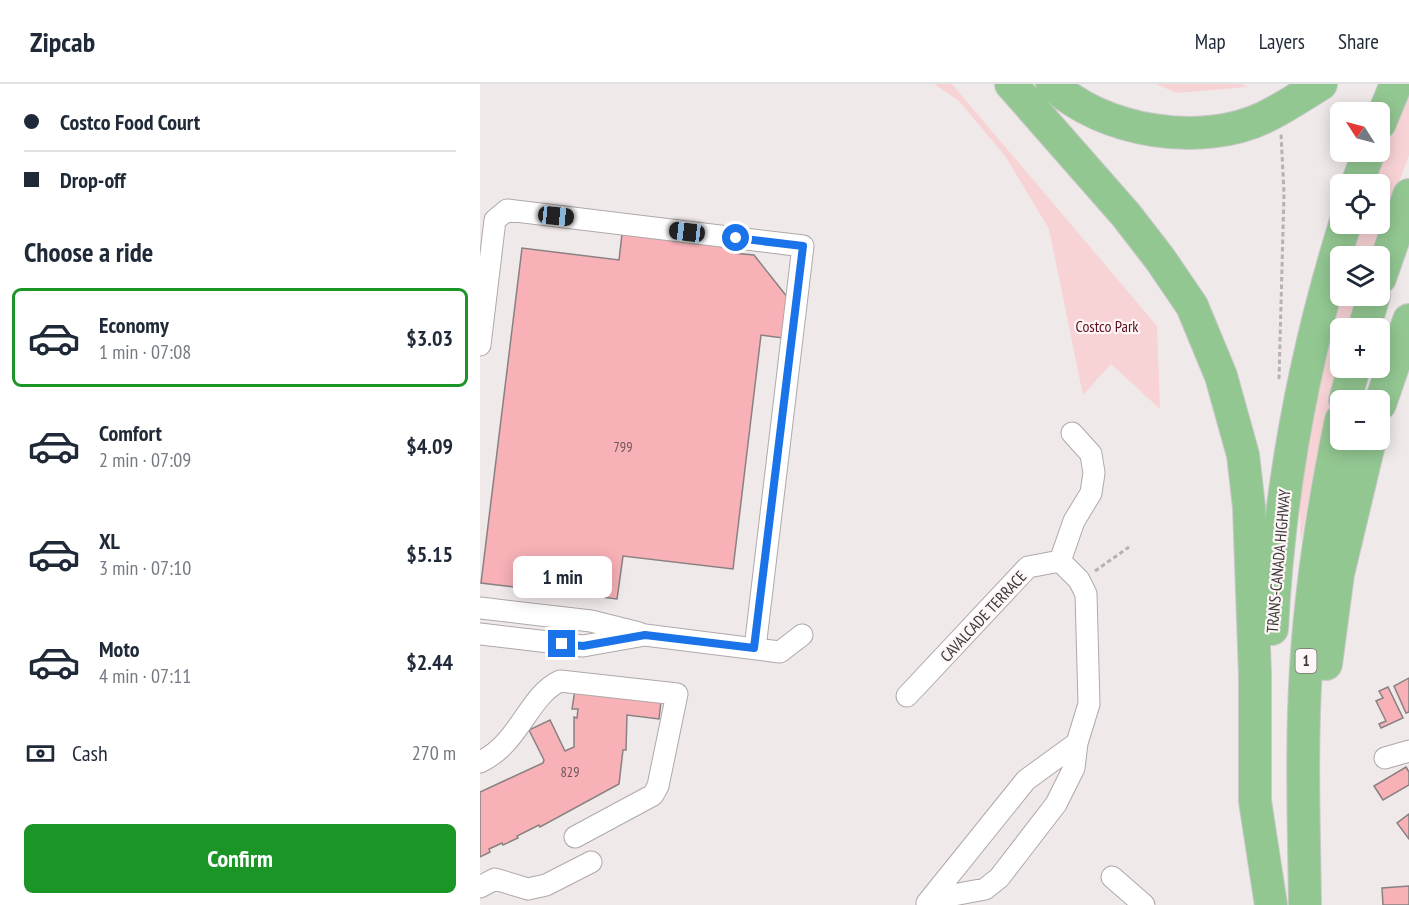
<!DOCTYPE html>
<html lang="en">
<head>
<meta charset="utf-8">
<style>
	body { margin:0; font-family:"PT Sans Narrow",sans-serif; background:#f2f2f3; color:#1f2937; height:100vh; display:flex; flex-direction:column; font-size:22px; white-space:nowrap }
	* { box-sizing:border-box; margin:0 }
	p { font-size:20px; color:#747a83 }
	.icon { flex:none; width:33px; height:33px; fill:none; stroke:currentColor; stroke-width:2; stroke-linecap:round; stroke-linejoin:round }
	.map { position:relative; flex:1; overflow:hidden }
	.drawer { display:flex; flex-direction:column; background:#fff; width:480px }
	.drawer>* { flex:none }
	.banner { display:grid; align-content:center; height:132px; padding:0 24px; background:#fff }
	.needle { width:39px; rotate:306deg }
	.buttons { position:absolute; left:850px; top:18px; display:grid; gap:12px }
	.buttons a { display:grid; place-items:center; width:60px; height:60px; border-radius:9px; background:#fff; box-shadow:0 3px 15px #0003; font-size:30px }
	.end { position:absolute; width:27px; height:27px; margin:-14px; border:8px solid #1a73e8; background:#fff; box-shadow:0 0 0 3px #fff }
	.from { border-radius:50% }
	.bubble { position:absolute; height:42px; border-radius:9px; background:#fff; box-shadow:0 3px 15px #0003; font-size:20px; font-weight:800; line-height:42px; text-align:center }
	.car { position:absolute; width:18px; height:36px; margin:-18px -9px; border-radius:8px; box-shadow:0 0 4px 2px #0007; background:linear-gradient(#222 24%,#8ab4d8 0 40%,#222 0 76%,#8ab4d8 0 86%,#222 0) }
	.banner b { display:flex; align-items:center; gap:21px; height:57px; font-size:22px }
	.banner b+b { border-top:2px solid #e0e1e3 }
	.banner i { width:15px; height:15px; background:#1f2937 }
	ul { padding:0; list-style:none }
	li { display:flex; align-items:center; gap:18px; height:99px; margin:0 12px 9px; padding:0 12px; border:3px solid transparent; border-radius:9px }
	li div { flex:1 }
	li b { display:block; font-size:22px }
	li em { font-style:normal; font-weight:800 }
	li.on { border-color:#1b9526 }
	li>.icon { width:54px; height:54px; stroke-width:1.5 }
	h2 { padding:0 24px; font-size:27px; line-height:72px }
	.pay { display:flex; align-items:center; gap:15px; height:66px; padding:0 24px; font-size:22px }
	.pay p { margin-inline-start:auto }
	.action { display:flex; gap:12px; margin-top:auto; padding:12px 24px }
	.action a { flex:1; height:69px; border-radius:9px; background:#1b9526; color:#fff; font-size:24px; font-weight:800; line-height:69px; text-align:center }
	header { display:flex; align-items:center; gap:36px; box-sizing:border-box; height:84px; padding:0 30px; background:#fff; border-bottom:2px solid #e0e1e3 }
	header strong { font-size:28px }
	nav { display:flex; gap:33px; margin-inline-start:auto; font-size:21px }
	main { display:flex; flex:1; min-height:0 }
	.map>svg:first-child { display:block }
	.green { fill:#f7d3d5 }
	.building { fill:#f7b1b7; stroke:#888181; stroke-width:1.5 }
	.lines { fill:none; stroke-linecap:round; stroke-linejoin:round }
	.minor-casing { stroke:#afa8a9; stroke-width:23 }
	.highway-casing { stroke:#c8c8c8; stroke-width:34 }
	.path { stroke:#b7b1b1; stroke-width:3; stroke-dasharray:4.5 3; stroke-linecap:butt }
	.minor { stroke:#fff; stroke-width:21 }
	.highway { stroke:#93c792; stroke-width:32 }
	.route { stroke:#1a73e8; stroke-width:8 }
	.labels { text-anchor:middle; stroke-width:4.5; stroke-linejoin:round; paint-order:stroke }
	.number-label { font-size:14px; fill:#6b5758 }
	.shield { fill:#fef6f7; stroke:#767272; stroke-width:1.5 }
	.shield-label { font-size:15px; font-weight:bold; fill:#3c3939 }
	.park-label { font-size:16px; fill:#5e0d21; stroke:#fef6f7 }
	.street-label { font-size:16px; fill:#3c3939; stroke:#fef6f7 }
</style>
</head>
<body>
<header>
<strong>Zipcab</strong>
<nav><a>Map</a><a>Layers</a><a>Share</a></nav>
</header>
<main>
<section class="drawer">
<div class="banner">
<b><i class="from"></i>Costco Food Court</b>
<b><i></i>Drop-off</b>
</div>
<h2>Choose a ride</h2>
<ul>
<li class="on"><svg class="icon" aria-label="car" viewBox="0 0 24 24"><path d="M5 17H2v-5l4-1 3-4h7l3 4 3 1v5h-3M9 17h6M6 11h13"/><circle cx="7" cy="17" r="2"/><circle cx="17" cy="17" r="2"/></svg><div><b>Economy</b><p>1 min · 07:08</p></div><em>$3.03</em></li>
<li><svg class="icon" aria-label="car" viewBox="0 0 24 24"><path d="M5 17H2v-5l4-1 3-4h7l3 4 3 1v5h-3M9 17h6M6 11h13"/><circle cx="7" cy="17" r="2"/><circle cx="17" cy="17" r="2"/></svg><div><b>Comfort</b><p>2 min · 07:09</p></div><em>$4.09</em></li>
<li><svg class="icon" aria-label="car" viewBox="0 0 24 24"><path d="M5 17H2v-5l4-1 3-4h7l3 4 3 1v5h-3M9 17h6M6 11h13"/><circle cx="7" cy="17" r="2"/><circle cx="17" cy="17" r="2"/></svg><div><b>XL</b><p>3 min · 07:10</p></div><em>$5.15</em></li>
<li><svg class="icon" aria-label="car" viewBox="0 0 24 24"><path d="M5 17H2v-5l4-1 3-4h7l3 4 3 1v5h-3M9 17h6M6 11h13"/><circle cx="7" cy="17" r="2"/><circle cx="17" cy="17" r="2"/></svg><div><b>Moto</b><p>4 min · 07:11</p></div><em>$2.44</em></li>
</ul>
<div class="pay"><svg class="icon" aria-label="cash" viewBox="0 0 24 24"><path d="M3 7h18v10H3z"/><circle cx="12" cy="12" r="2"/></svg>Cash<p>270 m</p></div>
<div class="action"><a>Confirm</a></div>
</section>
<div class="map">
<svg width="929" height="821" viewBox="0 0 929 821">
	<rect width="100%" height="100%" fill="#f0e9e9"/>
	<path class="green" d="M 454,0 L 472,0 L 677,242 L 680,325 L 631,280 L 603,311 L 569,145 L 525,72 L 479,17 Z
		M 676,0 L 761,0 L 768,3 L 697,9 Z
		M 929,4 L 929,71 L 892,172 L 869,172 L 879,140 L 900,140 L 900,100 L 892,100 Z
		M 861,201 L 861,212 L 879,212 L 869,244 L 861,244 L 861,275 L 832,396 L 821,458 L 819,409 L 824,361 Z"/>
	<path class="building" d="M 142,150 L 254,163 L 253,169 L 274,171 L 308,214 L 303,254 L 281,251 L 253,485 L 143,472 L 137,515 L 1,499 L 42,164 L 139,176 Z
		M 929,594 L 929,628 L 926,629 L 914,602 Z
		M 96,599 L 182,609 L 179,635 L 147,631 L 146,666 L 143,666 L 139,700 L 60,743 L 59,741 L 37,752 L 38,754 L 23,761 L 22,759 L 9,765 L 10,768 L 0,773 L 0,708 L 63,679 L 64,676 L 49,646 L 70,636 L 85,667 L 94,663 L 94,633 L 97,634 L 98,625 L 92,625 Z
		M 908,603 L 923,634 L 901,644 L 899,640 L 906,637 L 896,617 L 903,614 L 899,607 Z
		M 926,683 L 929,688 L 929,701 L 903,716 L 894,702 Z
		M 929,730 L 929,755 L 917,739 Z
		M 929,802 L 929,821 L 903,821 L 902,804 Z"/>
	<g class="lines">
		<g class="minor-casing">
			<path id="minor" d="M 0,261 L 15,136 L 27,126 L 323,162 L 275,564
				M 580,477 L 594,437 L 611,409 L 614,389 L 611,370 L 592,349
				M 0,524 L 111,537 L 159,549
				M 0,550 L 103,562 L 165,551 L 300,568 L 322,551
				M 427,612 L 548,483 L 580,477
				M 905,674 L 929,667
				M 0,678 C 40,659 48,612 80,597 L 197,610 L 178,702 L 173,711 L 95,753
				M 632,793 L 664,821
				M 0,803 L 15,795 L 48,805 L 66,801 L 111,778
				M 452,815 L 505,805 L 519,794 L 576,720 L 594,684 L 597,659 L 609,620 L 606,510 L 599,496 L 580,477
				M 447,819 L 546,696 L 597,659"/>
		</g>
		<g class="highway-casing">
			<path id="highway" d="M 531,0 L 646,131 L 680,175 L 712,222 L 741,292 L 763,371 L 769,423 L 775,591 L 775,717 L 791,821
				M 572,0 C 622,48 722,64 785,33 C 804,24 823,11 841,0
				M 900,39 L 916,0
				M 877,100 L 889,68
				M 900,194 L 929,111
				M 884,244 L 894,212
				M 865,316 L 874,284
				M 900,320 L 929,236
				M 792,545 C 799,406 824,272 865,140
				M 846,580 L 858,490 L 890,356
				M 825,821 C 824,742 821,663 826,584 C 831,500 844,418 861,336"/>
		</g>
		<path class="path" d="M 799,295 L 804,109 L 801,50
			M 615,487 L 649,463"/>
		<use href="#minor" class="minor"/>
		<use href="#highway" class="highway"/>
	</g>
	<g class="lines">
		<path class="route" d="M 82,560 L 103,562 L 165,551 L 274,564 L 323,162 L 256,154"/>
	</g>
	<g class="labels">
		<g class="number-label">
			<text x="143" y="368">799</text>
			<text x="90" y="693">829</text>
		</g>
		<rect class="shield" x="815.5" y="565" width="21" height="24" rx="4.5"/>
		<g class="shield-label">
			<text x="826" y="582">1</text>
		</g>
		<g class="park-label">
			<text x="627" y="248">Costco Park</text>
		</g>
		<g class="street-label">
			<text transform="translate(798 477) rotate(-85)" y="6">TRANS-CANADA HIGHWAY</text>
			<text transform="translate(503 532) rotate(-47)" y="6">CAVALCADE TERRACE</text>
		</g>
	</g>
</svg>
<div class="buttons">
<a><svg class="needle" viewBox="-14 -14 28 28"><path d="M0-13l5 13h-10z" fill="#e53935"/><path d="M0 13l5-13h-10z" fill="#747a83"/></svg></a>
<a><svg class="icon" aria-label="locate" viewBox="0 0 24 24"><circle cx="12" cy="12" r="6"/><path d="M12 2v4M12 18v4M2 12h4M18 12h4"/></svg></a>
<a><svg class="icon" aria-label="layers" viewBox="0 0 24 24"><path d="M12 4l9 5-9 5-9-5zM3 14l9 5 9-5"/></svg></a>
<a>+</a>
<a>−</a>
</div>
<i class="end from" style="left:256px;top:154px"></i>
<i class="end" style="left:82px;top:560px"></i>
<div class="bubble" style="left:33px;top:472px;width:99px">1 min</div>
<i class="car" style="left:76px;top:132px;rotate:96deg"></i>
<i class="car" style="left:207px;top:148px;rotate:277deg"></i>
</div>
</main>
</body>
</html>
